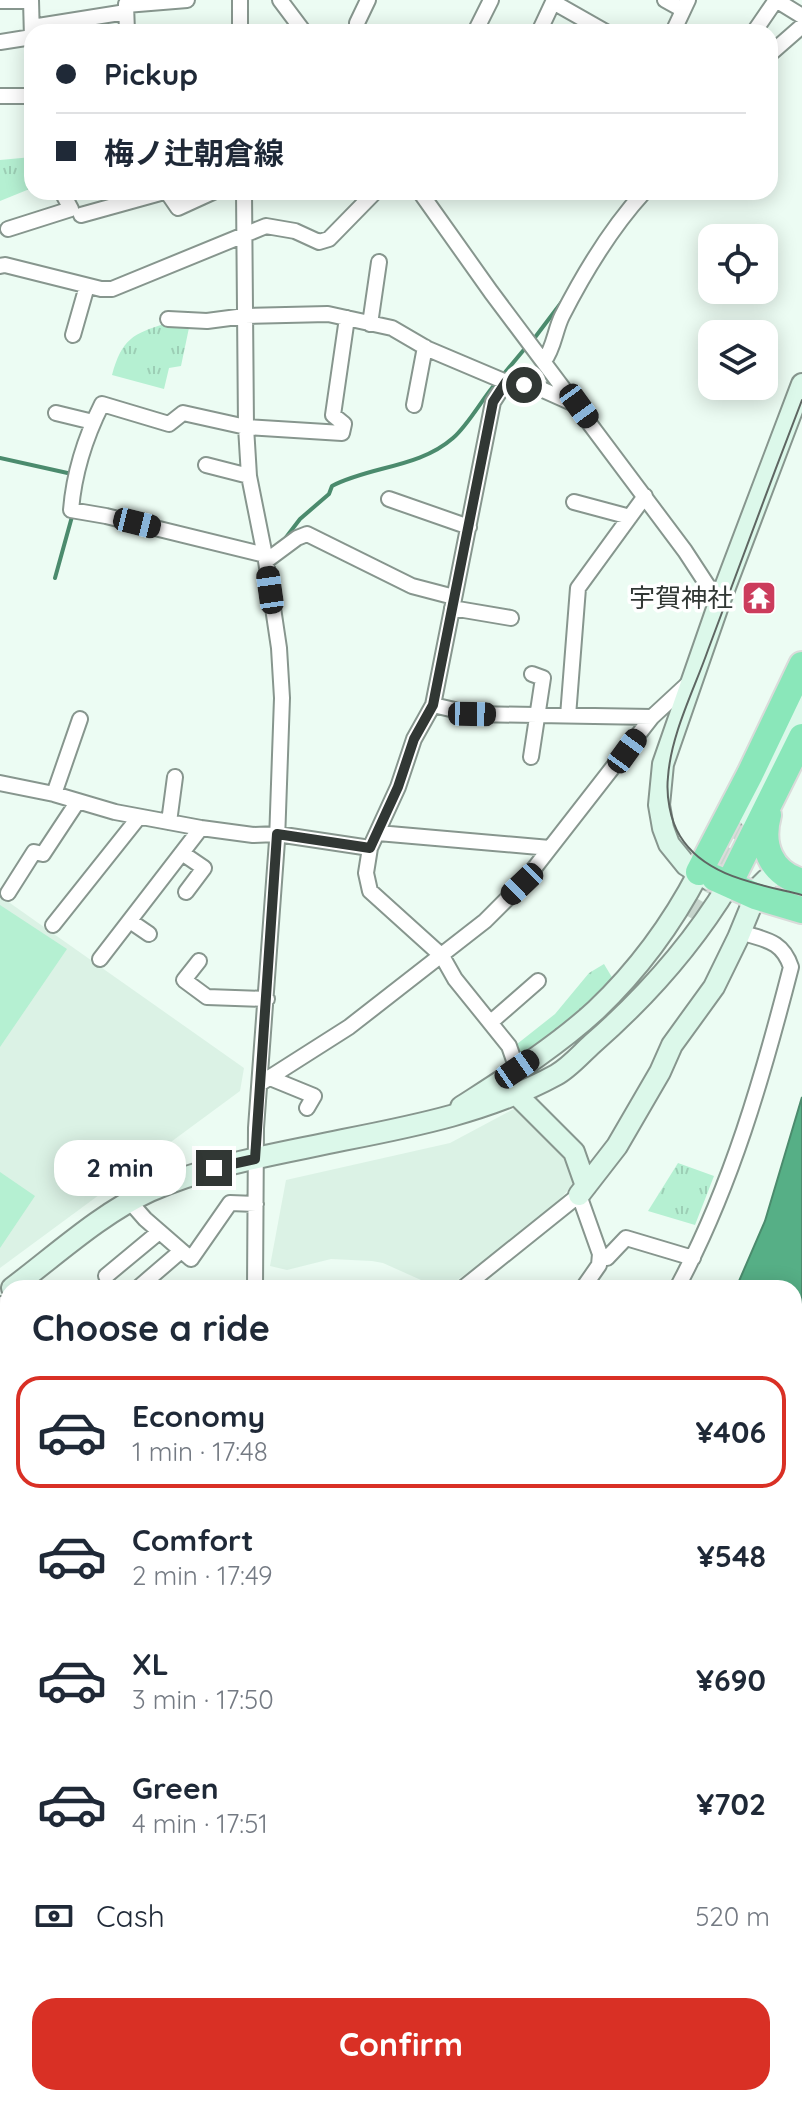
<!DOCTYPE html>
<html lang="en">
<head>
<meta charset="utf-8">
<style>
	body { margin:0; font-family:Quicksand,"Noto Sans JP",sans-serif; background:#f6f6f7; color:#1f2937; height:100vh; display:flex; flex-direction:column; font-size:30px; white-space:nowrap }
	* { box-sizing:border-box; margin:0 }
	p { font-size:26px; color:#747a83 }
	.icon { flex:none; width:44px; height:44px; fill:none; stroke:currentColor; stroke-width:2; stroke-linecap:round; stroke-linejoin:round }
	.map { position:relative; flex:1; overflow:hidden }
	.drawer { position:absolute; left:0px; top:1280px; width:802px; height:826px; display:flex; flex-direction:column; background:#fff; border-radius:24px 24px 0 0; box-shadow:0 4px 20px #0003 }
	.drawer>* { flex:none }
	.guide { position:absolute; left:24px; top:24px; width:754px; height:176px; border-radius:24px; box-shadow:0 4px 20px #0003; display:grid; align-content:center; height:176px; padding:0 32px; background:#fff }
	.buttons { position:absolute; left:698px; top:224px; display:grid; gap:16px }
	.buttons a { display:grid; place-items:center; width:80px; height:80px; border-radius:16px; background:#fff; box-shadow:0 4px 20px #0003; font-size:40px }
	.end { position:absolute; width:36px; height:36px; margin:-18px; border:10px solid #313734; background:#fff; box-shadow:0 0 0 4px #fff }
	.from { border-radius:50% }
	.bubble { position:absolute; height:56px; border-radius:24px; background:#fff; box-shadow:0 4px 20px #0003; font-size:26px; font-weight:800; line-height:56px; text-align:center }
	.car { position:absolute; width:24px; height:48px; margin:-24px -12px; border-radius:10px; box-shadow:0 0 6px 2px #0007; background:linear-gradient(#222 24%,#8ab4d8 0 40%,#222 0 76%,#8ab4d8 0 86%,#222 0) }
	.guide b { display:flex; align-items:center; gap:28px; height:76px; font-size:30px }
	.guide b+b { border-top:2px solid #e0e1e3 }
	.guide i { width:20px; height:20px; background:#1f2937 }
	ul { padding:0; list-style:none }
	li { display:flex; align-items:center; gap:24px; height:112px; margin:0 16px 12px; padding:0 16px; border:4px solid transparent; border-radius:24px }
	li div { flex:1 }
	li b { display:block; font-size:30px }
	li em { font-style:normal; font-weight:800 }
	li.active { border-color:#d93025 }
	li>.icon { width:72px; height:72px; stroke-width:1.5 }
	h2 { padding:0 32px; font-size:36px; line-height:96px }
	.pay { display:flex; align-items:center; gap:20px; height:88px; padding:0 32px; font-size:30px }
	.pay p { margin-inline-start:auto }
	.cta { display:flex; gap:16px; margin-top:auto; padding:16px 32px }
	.cta a { flex:1; height:92px; border-radius:24px; background:#d93025; color:#fff; font-size:32px; font-weight:800; line-height:92px; text-align:center }
	.map>svg:first-child { display:block }
	.built { fill:#dbf2e5 }
	.grass { fill:url(#grass-tufts) }
	.park { fill:url(#park-dots) }
	.pitch { fill:#b5f0d2 }
	.water { fill:#56af86; stroke:#4b8b6d; stroke-width:2 }
	.lines { fill:none; stroke-linecap:round; stroke-linejoin:round }
	.stream { stroke:#4b8b6d; stroke-width:4 }
	.secondary-tunnel { stroke:#c7d5cd; stroke-width:20; stroke-dasharray:20 10; stroke-linecap:butt }
	.street-casing { stroke:#87968e; stroke-width:18 }
	.secondary-casing { stroke:#87968e; stroke-width:24 }
	.highway-casing { stroke:#dadbda; stroke-width:30 }
	.street { stroke:#fff; stroke-width:14 }
	.secondary { stroke:#dcf8ea; stroke-width:20 }
	.highway { stroke:#8ae7ba; stroke-width:26 }
	.tram { stroke:#5e6662; stroke-width:2 }
	.route { stroke:#313734; stroke-width:10 }
	.labels { text-anchor:middle; stroke-width:7; stroke-linejoin:round; paint-order:stroke }
	.poi-label { font-size:26px; fill:#313734; stroke:#fff; text-anchor:end }
</style>
</head>
<body>
<div class="map">
<svg width="802" height="2105" viewBox="0 0 802 2105">
	<defs>
		<pattern id="grass-tufts" width="24" height="20" patternUnits="userSpaceOnUse" patternTransform="scale(2)"><rect width="24" height="20" fill="#b5f0d2"/><path d="M3 7l-1-3M5 7V3M7 7l1-3M15 17l-1-3M17 17v-4M19 17l1-3" fill="none" stroke="#9cceb5"/></pattern>
		<pattern id="park-dots" width="8" height="8" patternUnits="userSpaceOnUse" patternTransform="scale(2)"><rect width="8" height="8" fill="#b5f0d2"/><path d="M2 2h.1M6 6h.1" fill="none" stroke="#9cceb5" stroke-width="1.8" stroke-linecap="round"/></pattern>
	</defs>
	<rect width="100%" height="100%" fill="#ecfcf3"/>
	<path class="built" d="M 0,896 L 244,1068 L 240,1091 L 0,1268 Z
		M 523,1104 L 571,1155 L 578,1179 L 539,1222 L 446,1288 L 419,1288 L 421,1280 L 383,1263 L 372,1261 L 331,1259 L 287,1270 L 270,1266 L 286,1180 L 450,1143 Z
		M 630,2098 L 763,2098 L 766,2105 L 626,2105 Z"/>
	<path class="grass" d="M 32,157 L 32,188 L 0,201 L 0,160 Z
		M 167,323 L 190,323 L 181,366 L 169,368 L 164,389 L 112,375 C 122,339 132,334 167,323 Z
		M 604,964 L 613,979 L 593,1001 L 517,1062 L 512,1048 L 555,1014 L 589,973 Z
		M 678,1163 L 714,1176 L 695,1225 L 648,1211 Z"/>
	<path class="park" d="M 8,1740 L 8,1828 L 0,1834 L 0,1746 Z"/>
	<path class="pitch" d="M 0,905 L 67,949 L 0,1047 Z
		M 0,1172 L 35,1196 L 0,1248 Z"/>
	<path class="water" d="M 802,1097 L 802,1494 L 794,1506 L 794,1288 L 736,1288 L 765,1221 Z
		M 8,1838 L 8,2010 L 0,2015 L 0,1843 Z"/>
	<g class="lines">
		<path class="stream" d="M 533,340 L 564,299
			M 502,376 L 527,346
			M 0,458 L 72,474
			M 284,540 L 300,519 L 329,494 L 332,486 C 370,466 419,468 453,438 C 469,424 482,399 496,383
			M 55,578 L 73,513
			M 794,1581 L 802,1570
			M 794,1726 L 802,1714
			M 221,2105 L 226,2098"/>
		<path class="secondary-tunnel" d="M 691,918 L 748,816"/>
		<g class="street-casing">
			<path id="street" d="M 31,0 L 32,38
				M 280,0 L 304,32
				M 665,0 L 683,10
				M 776,0 L 802,16
				M 0,1 L 31,1
				M 553,2 L 606,32
				M 126,4 L 127,32
				M 126,5 L 187,0
				M 32,27 L 126,12
				M 240,32 L 240,0
				M 359,32 L 357,23 L 368,0
				M 475,32 L 491,0
				M 539,32 L 554,0
				M 673,32 L 688,0
				M 754,32 L 776,0
				M 0,42 L 32,37
				M 770,54 L 802,26
				M 0,96 L 32,96
				M 167,192 L 178,208 L 213,192
				M 244,192 L 246,427 L 249,476 L 266,561 L 279,648 L 282,698 L 277,841 L 256,1128 L 255,1288
				M 420,192 L 491,292 L 685,551 L 719,603
				M 81,215 L 164,192
				M 8,229 L 71,209 L 62,192
				M 0,266 L 5,265 L 101,289 L 112,289 L 266,226 L 295,231 L 319,242 L 329,239 L 375,192
				M 168,319 L 207,321 L 245,316 L 328,314 L 392,328 L 428,349 L 506,382
				M 370,324 L 379,262
				M 73,335 L 87,286
				M 544,361 C 554,348 555,330 562,316 C 584,273 612,227 644,192
				M 414,405 L 425,347
				M 56,413 L 93,422
				M 206,465 L 249,476
				M 389,499 L 469,527
				M 574,502 L 630,517
				M 265,555 L 106,516 L 71,510 C 74,473 85,438 102,404 L 169,424 L 183,413 L 246,427 L 342,433 L 344,424 L 333,415 L 347,318
				M 266,561 L 297,538 L 307,534 L 412,586 L 454,597
				M 452,608 L 511,618
				M 433,705 L 472,714 L 652,717
				M 568,716 L 578,588 L 645,496
				M 531,757 L 543,678 L 532,674
				M 0,783 L 54,794 L 115,812 L 201,828 L 253,835 L 277,834 L 370,848 L 398,787 L 414,739 L 433,705 L 493,402 L 506,382 L 541,389 L 579,406
				M 54,794 L 80,719
				M 169,822 L 175,777
				M 378,833 L 550,848
				M 370,848 L 366,873 L 370,891 L 442,956 L 455,979 L 509,1046 L 517,1069
				M 182,853 L 204,868 L 186,892
				M 8,893 L 34,852 L 43,854 L 78,801
				M 130,921 L 149,934
				M 53,925 L 139,817
				M 100,959 L 201,828
				M 199,961 L 184,980 L 207,997 L 267,999
				M 491,1022 L 538,981
				M 270,1078 L 314,1096 L 307,1108
				M 261,1083 L 349,1027 L 485,921 L 522,884 L 652,717 L 692,680
				M 131,1203 L 145,1219 L 191,1259 L 230,1203 L 256,1204
				M 600,1257 L 607,1258 L 626,1238 L 693,1258
				M 106,1276 L 159,1232
				M 138,1288 L 181,1251
				M 463,1288 L 579,1195 L 600,1254 L 599,1265 L 583,1288
				M 677,1288 C 731,1188 763,1076 791,967 C 782,940 765,940 740,932
				M 0,1304 L 8,1307
				M 794,1560 L 802,1546
				M 0,1632 L 8,1622
				M 0,1739 L 8,1734
				M 794,1743 L 802,1728
				M 794,1894 L 802,1896
				M 0,2081 L 8,2064
				M 0,2096 L 30,2105
				M 324,2098 L 334,2105
				M 526,2098 L 536,2105
				M 66,2105 L 68,2098
				M 140,2105 L 141,2098
				M 258,2105 L 263,2098
				M 367,2105 L 371,2098
				M 417,2105 L 421,2098
				M 452,2105 L 456,2098
				M 613,2105 L 617,2098
				M 772,2105 L 784,2098"/>
		</g>
		<g class="secondary-casing">
			<path id="secondary" d="M 748,816 L 802,703
				M 708,879 L 686,865 L 669,844 L 663,828 L 659,805 L 663,764 L 719,603 L 802,384
				M 516,1094 L 574,1152 L 586,1186
				M 461,1107 C 506,1078 556,1047 596,1010 C 637,971 673,922 699,872
				M 579,1195 L 617,1146 L 660,1072 L 672,1045 L 714,987 L 738,938 L 759,887 L 766,880 L 776,875
				M 12,1288 C 56,1255 100,1214 150,1191 C 211,1164 278,1154 343,1140 C 415,1126 490,1111 556,1075 C 569,1068 581,1054 592,1044 C 646,997 692,945 729,884
				M 207,2105 L 212,2098"/>
		</g>
		<g class="highway-casing">
			<path id="highway" d="M 768,815 C 760,845 770,873 802,882
				M 699,872 L 750,774 L 802,665
				M 715,878 L 755,896 L 802,910
				M 729,884 L 802,737
				M 794,1668 L 802,1660
				M 794,1699 L 802,1688
				M 572,2105 L 576,2098
				M 594,2105 L 597,2098"/>
		</g>
		<use href="#street" class="street"/>
		<use href="#secondary" class="secondary"/>
		<use href="#highway" class="highway"/>
		<path class="tram" d="M 802,400 C 770,483 739,566 708,650 C 694,690 671,734 668,777 C 666,795 670,820 680,836 C 705,877 759,884 802,895
			M 794,1687 L 802,1677
			M 586,2105 L 590,2098"/>
	</g>
	<g class="lines">
		<path class="route" d="M 214,1168 L 255,1159 L 277,834 L 370,848 L 398,787 L 414,739 L 433,705 L 493,402 L 506,382 L 524,385"/>
	</g>
	<defs>
		<g id="temple-square" transform="scale(1.8)"><rect x="-9" y="-9" width="18" height="18" rx="4" fill="#cc3c5c" stroke="#fff"/><path d="M0-6L5-2H3V0L6.5 2.5H4V6H1.5V3h-3V6H-4V2.5H-6.5L-3 0V-2H-5Z" fill="#fff"/></g>
	</defs>
	<g fill-rule="evenodd">
		<use href="#temple-square" x="759" y="598"/>
	</g>
	<g class="labels">
		<g class="poi-label">
			<text x="733" y="607">宇賀神社</text>
		</g>
	</g>
</svg>
<div class="buttons">
<a><svg class="icon" aria-label="locate" viewBox="0 0 24 24"><circle cx="12" cy="12" r="6"/><path d="M12 2v4M12 18v4M2 12h4M18 12h4"/></svg></a>
<a><svg class="icon" aria-label="layers" viewBox="0 0 24 24"><path d="M12 4l9 5-9 5-9-5zM3 14l9 5 9-5"/></svg></a>
</div>
<i class="end from" style="left:524px;top:385px"></i>
<i class="end" style="left:214px;top:1168px"></i>
<div class="bubble" style="left:54px;top:1140px;width:132px">2 min</div>
<i class="car" style="left:579px;top:406px;rotate:144deg"></i>
<i class="car" style="left:137px;top:523px;rotate:104deg"></i>
<i class="car" style="left:270px;top:590px;rotate:352deg"></i>
<i class="car" style="left:472px;top:714px;rotate:91deg"></i>
<i class="car" style="left:627px;top:751px;rotate:36deg"></i>
<i class="car" style="left:522px;top:884px;rotate:226deg"></i>
<i class="car" style="left:517px;top:1069px;rotate:55deg"></i>
<div class="guide">
<b><i class="from"></i>Pickup</b>
<b><i></i>梅ノ辻朝倉線</b>
</div>
<section class="drawer">
<h2>Choose a ride</h2>
<ul>
<li class="active"><svg class="icon" aria-label="car" viewBox="0 0 24 24"><path d="M5 17H2v-5l4-1 3-4h7l3 4 3 1v5h-3M9 17h6M6 11h13"/><circle cx="7" cy="17" r="2"/><circle cx="17" cy="17" r="2"/></svg><div><b>Economy</b><p>1 min · 17:48</p></div><em>¥406</em></li>
<li><svg class="icon" aria-label="car" viewBox="0 0 24 24"><path d="M5 17H2v-5l4-1 3-4h7l3 4 3 1v5h-3M9 17h6M6 11h13"/><circle cx="7" cy="17" r="2"/><circle cx="17" cy="17" r="2"/></svg><div><b>Comfort</b><p>2 min · 17:49</p></div><em>¥548</em></li>
<li><svg class="icon" aria-label="car" viewBox="0 0 24 24"><path d="M5 17H2v-5l4-1 3-4h7l3 4 3 1v5h-3M9 17h6M6 11h13"/><circle cx="7" cy="17" r="2"/><circle cx="17" cy="17" r="2"/></svg><div><b>XL</b><p>3 min · 17:50</p></div><em>¥690</em></li>
<li><svg class="icon" aria-label="car" viewBox="0 0 24 24"><path d="M5 17H2v-5l4-1 3-4h7l3 4 3 1v5h-3M9 17h6M6 11h13"/><circle cx="7" cy="17" r="2"/><circle cx="17" cy="17" r="2"/></svg><div><b>Green</b><p>4 min · 17:51</p></div><em>¥702</em></li>
</ul>
<div class="pay"><svg class="icon" aria-label="cash" viewBox="0 0 24 24"><path d="M3 7h18v10H3z"/><circle cx="12" cy="12" r="2"/></svg>Cash<p>520 m</p></div>
<div class="cta"><a>Confirm</a></div>
</section>
</div>
</body>
</html>
